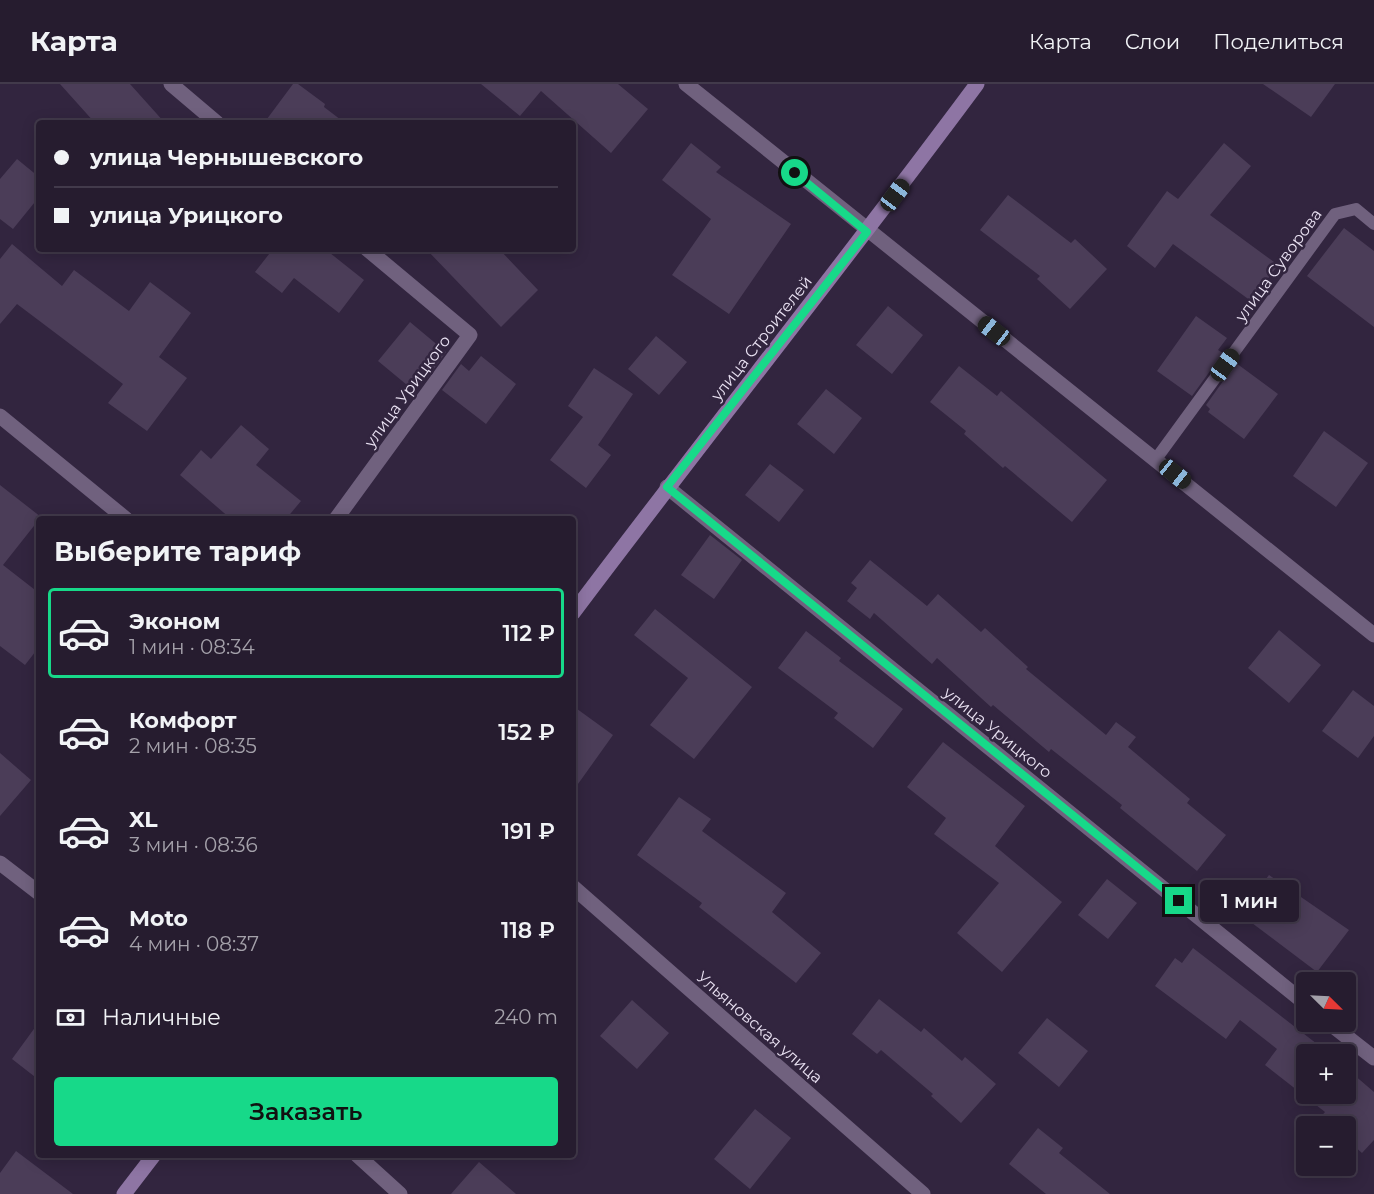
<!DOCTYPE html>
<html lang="ru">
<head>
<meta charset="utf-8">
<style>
	body { margin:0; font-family:Montserrat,sans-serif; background:#2e2537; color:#f1f3f6; height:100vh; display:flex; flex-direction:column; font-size:22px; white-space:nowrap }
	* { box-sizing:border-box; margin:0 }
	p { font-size:20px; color:#a4a1aa }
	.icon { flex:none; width:33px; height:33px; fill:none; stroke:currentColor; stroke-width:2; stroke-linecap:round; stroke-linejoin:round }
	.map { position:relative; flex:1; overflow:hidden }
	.details { position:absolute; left:36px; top:432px; width:540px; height:642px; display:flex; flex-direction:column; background:#261c2f; border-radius:6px; box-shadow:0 3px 15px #0003,0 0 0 2px #423a4b }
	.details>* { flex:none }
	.hud { position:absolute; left:36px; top:36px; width:540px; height:132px; border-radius:6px; box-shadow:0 3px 15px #0003,0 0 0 2px #423a4b; display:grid; align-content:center; height:132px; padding:0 18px; background:#261c2f }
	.needle { width:39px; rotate:114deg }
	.controls { position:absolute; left:1296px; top:888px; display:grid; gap:12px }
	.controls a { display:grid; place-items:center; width:60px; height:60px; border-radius:6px; background:#261c2f; box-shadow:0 3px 15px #0003,0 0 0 2px #423a4b; font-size:30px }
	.end { position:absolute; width:27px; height:27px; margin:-14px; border:8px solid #17d989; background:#111; box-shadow:0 0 0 3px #111 }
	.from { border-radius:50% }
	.bubble { position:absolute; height:42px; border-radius:6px; background:#261c2f; box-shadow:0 3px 15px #0003,0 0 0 2px #423a4b; font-size:20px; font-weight:600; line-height:42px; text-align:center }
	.car { position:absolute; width:18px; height:36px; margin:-18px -9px; border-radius:8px; box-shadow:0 0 4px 2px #0007; background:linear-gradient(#222 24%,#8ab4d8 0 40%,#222 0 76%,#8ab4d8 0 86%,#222 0) }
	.hud b { display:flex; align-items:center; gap:21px; height:57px; font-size:22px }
	.hud b+b { border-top:2px solid #423a4b }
	.hud i { width:15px; height:15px; background:#f1f3f6 }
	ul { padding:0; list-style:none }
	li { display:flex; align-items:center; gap:18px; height:90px; margin:0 12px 9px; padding:0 6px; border:3px solid transparent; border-radius:6px }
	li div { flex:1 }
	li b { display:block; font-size:22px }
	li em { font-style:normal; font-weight:600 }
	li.on { border-color:#17d989 }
	li>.icon { width:54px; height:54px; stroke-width:1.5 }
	h2 { padding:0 18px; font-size:27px; line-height:72px }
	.pay { display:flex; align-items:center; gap:15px; height:66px; padding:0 18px; font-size:22px }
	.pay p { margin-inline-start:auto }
	.primary-button { display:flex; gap:12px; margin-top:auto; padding:12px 18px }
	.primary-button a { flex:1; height:69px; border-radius:6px; background:#17d989; color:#111; font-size:24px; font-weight:600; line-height:69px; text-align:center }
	header { display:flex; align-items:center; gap:36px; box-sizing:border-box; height:84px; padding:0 30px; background:#261c2f; border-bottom:2px solid #423a4b }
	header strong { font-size:28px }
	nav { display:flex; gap:33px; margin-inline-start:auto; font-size:21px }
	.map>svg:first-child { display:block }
	.building { fill:#4b3d58 }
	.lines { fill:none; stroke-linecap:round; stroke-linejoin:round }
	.lane { stroke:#70617e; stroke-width:12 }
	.street { stroke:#70617e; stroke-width:15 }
	.secondary { stroke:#8e75a4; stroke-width:15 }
	.route { stroke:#17d989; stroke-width:8 }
	.labels { text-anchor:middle; stroke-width:5; stroke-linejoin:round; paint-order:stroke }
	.street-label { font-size:16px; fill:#eae2f3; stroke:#32253f }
</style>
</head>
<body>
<header>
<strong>Карта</strong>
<nav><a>Карта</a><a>Слои</a><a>Поделиться</a></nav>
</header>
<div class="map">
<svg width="1374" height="1110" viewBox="0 0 1374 1110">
	<rect width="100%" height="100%" fill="#32253f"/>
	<path class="building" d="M 60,0 L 130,0 L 165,39 L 95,39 Z
		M 293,0 L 298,0 L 325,20 L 324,23 L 345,39 L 264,39 Z
		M 481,0 L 618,0 L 648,25 L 611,69 L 541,7 L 520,32 Z
		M 1263,0 L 1335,0 L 1311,33 Z
		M 691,59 L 721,83 L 716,88 L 791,140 L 729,230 L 672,191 L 711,135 L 662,96 Z
		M 1224,59 L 1251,82 L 1210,131 L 1278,181 L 1251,217 L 1173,160 L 1155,184 L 1127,162 L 1167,107 L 1178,115 Z
		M 17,75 L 39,93 L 39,113 L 13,145 L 0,135 L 0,95 Z
		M 1008,111 L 1071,159 L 1075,155 L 1107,185 L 1070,225 L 1037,195 L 1040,192 L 980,146 Z
		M 1344,144 L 1374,167 L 1374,243 L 1307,192 Z
		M 12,160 L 62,202 L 74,186 L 129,227 L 150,198 L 191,229 L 159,273 L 187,294 L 147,347 L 108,319 L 123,300 L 17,220 L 0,240 L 0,175 Z
		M 273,165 L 325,165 L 364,196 L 339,229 L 294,194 L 282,209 L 255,188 Z
		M 426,165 L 499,165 L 538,206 L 501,243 Z
		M 888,222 L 923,251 L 892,290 L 856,261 Z
		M 1196,232 L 1227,254 L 1218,266 L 1223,269 L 1192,312 L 1157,287 Z
		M 410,238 L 446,268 L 427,294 L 418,287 L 407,301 L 378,277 Z
		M 656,252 L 687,278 L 659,311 L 628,285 Z
		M 481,272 L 516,300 L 486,340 L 442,306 L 461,280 L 469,287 Z
		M 1236,279 L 1278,310 L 1244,355 L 1208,328 L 1210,325 L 1206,321 Z
		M 959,282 L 997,312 L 1001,307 L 1107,396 L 1072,438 L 1005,382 L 1003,384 L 964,350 L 966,347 L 930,318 Z
		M 594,284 L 633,310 L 598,361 L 611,371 L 586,404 L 550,376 L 583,333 L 568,322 Z
		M 826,305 L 862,334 L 834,370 L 797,340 Z
		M 241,341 L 269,365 L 256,381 L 301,417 L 286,435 L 231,435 L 180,391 L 201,366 L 211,375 Z
		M 1324,347 L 1368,379 L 1336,423 L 1293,392 Z
		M 770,380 L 804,406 L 779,438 L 745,411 Z
		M 0,401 L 41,433 L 3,481 L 39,509 L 39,563 L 25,581 L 0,562 Z
		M 710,451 L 742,476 L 714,515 L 681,491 Z
		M 870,476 L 927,522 L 938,510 L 981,548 L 985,544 L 1028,583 L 1026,585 L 1106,651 L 1116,638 L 1136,653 L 1128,663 L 1190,715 L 1187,719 L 1226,751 L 1197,787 L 1120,724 L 1122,721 L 1051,665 L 1049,668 L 993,621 L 991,623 L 937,574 L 932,580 L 874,529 L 870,535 L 847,517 L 857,504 L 851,499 Z
		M 655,525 L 752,603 L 694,675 L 650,641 L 688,594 L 634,551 Z
		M 1279,546 L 1321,581 L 1289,619 L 1248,584 Z
		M 806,547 L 841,574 L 839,577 L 903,625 L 873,664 L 834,634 L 838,629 L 778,584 Z
		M 1353,606 L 1374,622 L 1374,652 L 1358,674 L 1322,647 Z
		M 573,622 L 613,651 L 573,707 Z
		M 943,658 L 1025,722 L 995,762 L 1062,818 L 1002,888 L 957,849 L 999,799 L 934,750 L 946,734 L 907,703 Z
		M 0,669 L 31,696 L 0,732 Z
		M 679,713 L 711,735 L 702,747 L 786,809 L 772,828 L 821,869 L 796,899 L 699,823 L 702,819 L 637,771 Z
		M 1269,791 L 1349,846 L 1317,888 L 1240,830 Z
		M 1107,795 L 1137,819 L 1108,855 L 1078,831 Z
		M 1193,864 L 1330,970 L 1306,970 L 1306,1010 L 1346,1010 L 1346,984 L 1374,1008 L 1374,1056 L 1362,1069 L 1346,1055 L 1346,1042 L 1313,1042 L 1325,1028 L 1265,981 L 1277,965 L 1240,936 L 1226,955 L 1155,902 L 1175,874 L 1182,879 Z
		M 879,915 L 921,948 L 924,944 L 962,977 L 965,973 L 996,1000 L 961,1039 L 931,1012 L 933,1010 L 881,966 L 877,970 L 852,950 Z
		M 632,916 L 669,949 L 637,985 L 600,952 Z
		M 1047,934 L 1088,967 L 1059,1003 L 1018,969 Z
		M 39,938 L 39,996 L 12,975 Z
		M 755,1025 L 791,1054 L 750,1105 L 714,1075 Z
		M 1038,1044 L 1063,1064 L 1059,1069 L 1110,1110 L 1046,1110 L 1009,1080 Z
		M 16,1067 L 73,1110 L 0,1110 L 0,1089 Z
		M 479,1078 L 516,1110 L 451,1110 Z"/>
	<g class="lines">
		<path class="lane" d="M 1156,375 L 1335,130 L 1356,125 L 1374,140"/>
		<path class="street" d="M 171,0 L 217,39
			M 686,0 L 1374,551
			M 0,332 L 126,435
			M 667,403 L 1306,920
			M 336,435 L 470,251 L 367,165
			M 0,779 L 39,809
			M 573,803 L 923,1110
			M 1328,938 L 1374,974
			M 357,1071 L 400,1110"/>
		<path class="secondary" d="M 573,529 C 706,352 845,178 977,0
			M 124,1110 L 154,1071"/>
	</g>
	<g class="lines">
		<path class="route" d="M 795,89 L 867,148 L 667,403 L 1179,817"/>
	</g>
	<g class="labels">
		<g class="street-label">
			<text transform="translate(1278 181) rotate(-54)" y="6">улица Суворова</text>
			<text transform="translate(761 254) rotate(-52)" y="6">улица Строителей</text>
			<text transform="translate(407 307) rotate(-54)" y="6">улица Урицкого</text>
			<text transform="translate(998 648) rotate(39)" y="6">улица Урицкого</text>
			<text transform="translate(760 943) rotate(41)" y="6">Ульяновская улица</text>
		</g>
	</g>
</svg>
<div class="controls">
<a><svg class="needle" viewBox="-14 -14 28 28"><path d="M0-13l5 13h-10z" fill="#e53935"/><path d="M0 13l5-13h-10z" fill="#a4a1aa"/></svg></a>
<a>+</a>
<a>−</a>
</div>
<i class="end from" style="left:795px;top:89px"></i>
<i class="end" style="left:1179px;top:817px"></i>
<div class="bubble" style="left:1200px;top:796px;width:99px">1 мин</div>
<i class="car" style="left:895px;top:111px;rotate:37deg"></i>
<i class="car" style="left:994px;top:247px;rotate:308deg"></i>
<i class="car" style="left:1225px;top:281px;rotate:36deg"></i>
<i class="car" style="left:1175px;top:390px;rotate:129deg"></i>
<div class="hud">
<b><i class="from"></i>улица Чернышевского</b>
<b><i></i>улица Урицкого</b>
</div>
<section class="details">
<h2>Выберите тариф</h2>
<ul>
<li class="on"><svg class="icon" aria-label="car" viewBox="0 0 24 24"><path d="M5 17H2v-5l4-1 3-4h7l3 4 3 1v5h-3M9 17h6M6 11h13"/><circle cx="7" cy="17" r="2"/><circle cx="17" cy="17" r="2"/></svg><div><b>Эконом</b><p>1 мин · 08:34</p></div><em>112 ₽</em></li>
<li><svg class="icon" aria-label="car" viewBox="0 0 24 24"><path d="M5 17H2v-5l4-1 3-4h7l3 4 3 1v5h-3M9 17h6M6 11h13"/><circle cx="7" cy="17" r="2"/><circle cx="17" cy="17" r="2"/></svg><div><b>Комфорт</b><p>2 мин · 08:35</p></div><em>152 ₽</em></li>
<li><svg class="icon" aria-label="car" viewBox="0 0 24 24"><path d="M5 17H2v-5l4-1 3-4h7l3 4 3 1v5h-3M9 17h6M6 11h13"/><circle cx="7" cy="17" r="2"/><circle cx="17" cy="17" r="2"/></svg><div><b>XL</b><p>3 мин · 08:36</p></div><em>191 ₽</em></li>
<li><svg class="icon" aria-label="car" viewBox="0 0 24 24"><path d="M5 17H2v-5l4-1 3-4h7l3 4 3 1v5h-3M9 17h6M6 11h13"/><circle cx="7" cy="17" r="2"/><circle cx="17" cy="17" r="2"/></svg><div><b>Moto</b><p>4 мин · 08:37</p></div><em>118 ₽</em></li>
</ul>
<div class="pay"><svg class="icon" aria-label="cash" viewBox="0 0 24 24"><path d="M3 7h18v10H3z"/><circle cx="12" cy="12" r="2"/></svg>Наличные<p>240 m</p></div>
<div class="primary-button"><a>Заказать</a></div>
</section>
</div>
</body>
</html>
